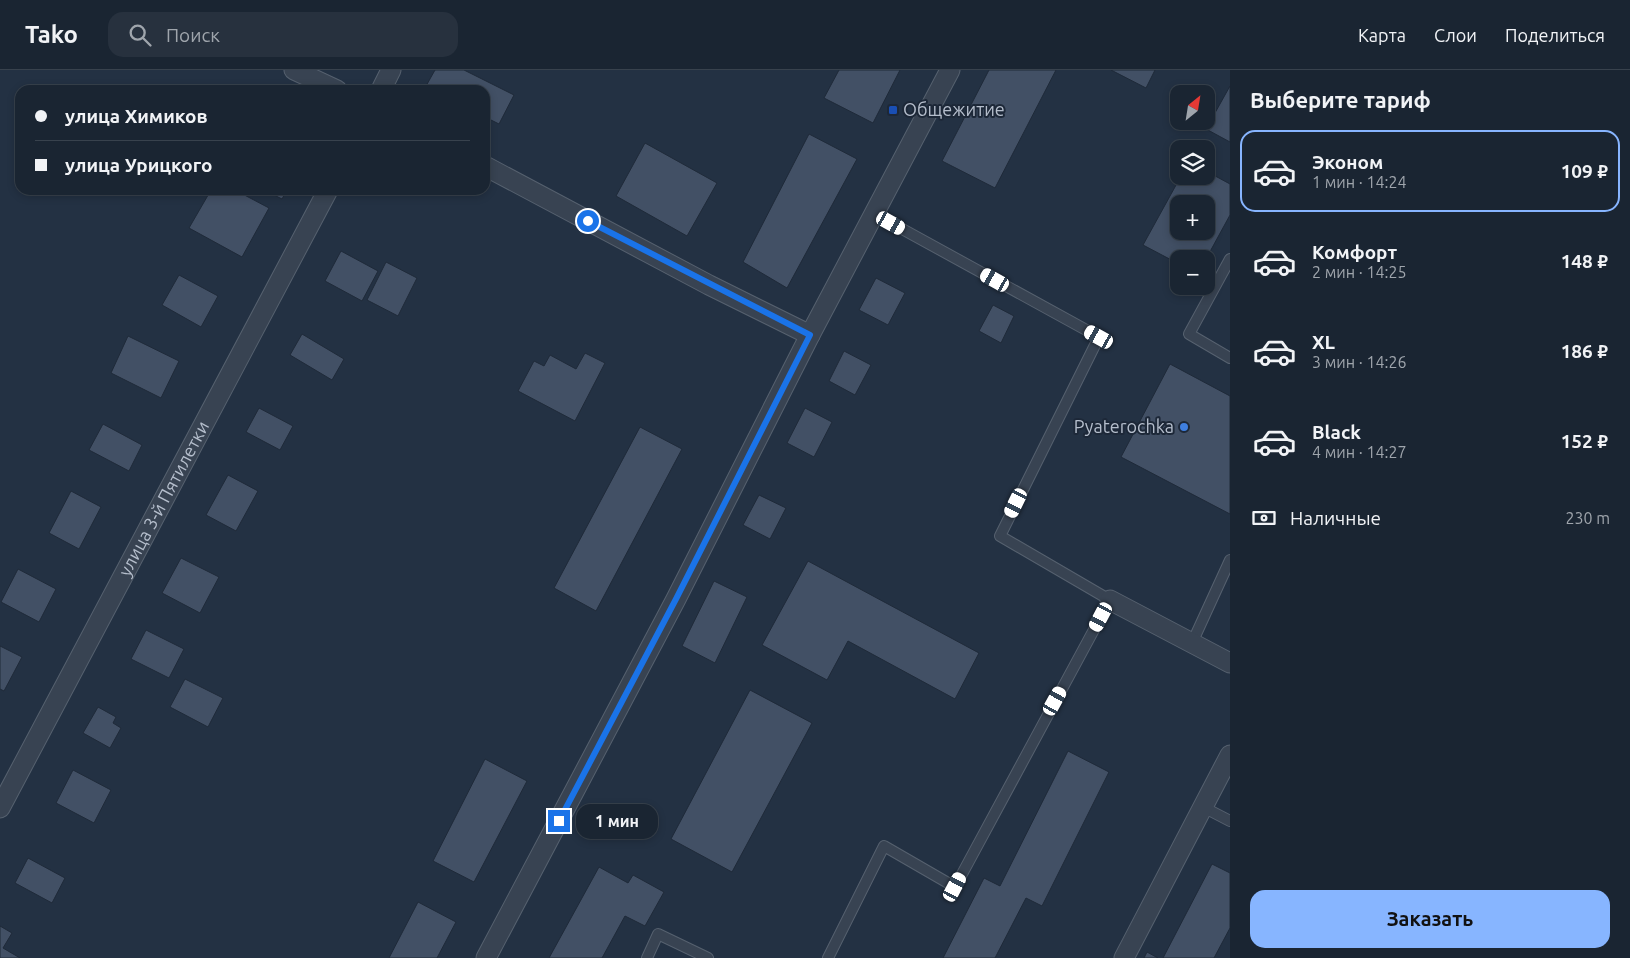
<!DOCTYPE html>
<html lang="ru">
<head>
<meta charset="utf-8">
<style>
	body { margin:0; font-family:Ubuntu,sans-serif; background:#27313e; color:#f1f3f6; height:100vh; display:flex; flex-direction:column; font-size:19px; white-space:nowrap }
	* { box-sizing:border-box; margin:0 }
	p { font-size:16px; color:#9fa5ac }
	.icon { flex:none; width:28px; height:28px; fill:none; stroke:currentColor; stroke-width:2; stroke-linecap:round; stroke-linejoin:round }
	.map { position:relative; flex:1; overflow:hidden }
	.side { display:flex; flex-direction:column; background:#1a2532; width:400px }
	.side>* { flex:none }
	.top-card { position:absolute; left:15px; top:15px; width:475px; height:110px; border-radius:15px; box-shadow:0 2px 8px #0003,0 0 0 1px #38424d; display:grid; align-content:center; height:110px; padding:0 20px; background:#1a2532 }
	.needle { width:32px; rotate:30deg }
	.buttons { position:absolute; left:1170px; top:15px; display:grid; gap:10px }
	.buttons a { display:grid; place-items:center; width:45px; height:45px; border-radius:10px; background:#1a2532; box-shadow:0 2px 8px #0003,0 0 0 1px #38424d; font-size:25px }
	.end { position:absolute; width:22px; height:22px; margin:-11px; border:6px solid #1a73e8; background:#fff; box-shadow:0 0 0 2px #fff }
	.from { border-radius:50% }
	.bubble { position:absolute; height:35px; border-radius:15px; background:#1a2532; box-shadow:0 2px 8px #0003,0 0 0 1px #38424d; font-size:16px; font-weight:600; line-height:35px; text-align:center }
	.car { position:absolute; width:15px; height:30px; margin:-15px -8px; border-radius:6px; box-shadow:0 0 4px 1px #0007; background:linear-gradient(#fff 24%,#345 0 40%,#fff 0 76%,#345 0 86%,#fff 0) }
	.top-card b { display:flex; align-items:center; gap:18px; height:48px; font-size:19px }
	.top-card b+b { border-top:1px solid #38424d }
	.top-card i { width:12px; height:12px; background:#f1f3f6 }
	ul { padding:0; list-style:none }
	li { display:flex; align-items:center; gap:15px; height:82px; margin:0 10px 8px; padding:0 10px; border:2px solid transparent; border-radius:15px }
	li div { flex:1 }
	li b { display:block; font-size:19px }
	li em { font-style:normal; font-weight:600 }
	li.active { border-color:#87b5ff }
	li>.icon { width:45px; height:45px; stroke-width:1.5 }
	h2 { padding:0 20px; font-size:22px; line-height:60px }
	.pay { display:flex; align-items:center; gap:12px; height:55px; padding:0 20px; font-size:19px }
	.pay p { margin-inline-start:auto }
	.cta { display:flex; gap:10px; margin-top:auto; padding:10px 20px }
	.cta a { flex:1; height:58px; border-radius:15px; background:#87b5ff; color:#111; font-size:20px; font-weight:600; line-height:58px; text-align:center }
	header { display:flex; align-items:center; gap:30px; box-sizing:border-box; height:70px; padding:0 25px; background:#1a2532; border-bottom:1px solid #38424d }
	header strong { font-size:24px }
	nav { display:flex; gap:28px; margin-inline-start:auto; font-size:18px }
	.search { width:350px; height:45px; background:#27313e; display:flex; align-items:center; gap:12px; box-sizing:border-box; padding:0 18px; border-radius:15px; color:#9fa5ac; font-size:19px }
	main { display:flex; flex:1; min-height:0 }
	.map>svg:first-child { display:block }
	.building { fill:#425065; stroke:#1f2a39; fill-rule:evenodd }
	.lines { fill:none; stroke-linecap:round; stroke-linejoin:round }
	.service-casing { stroke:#56616f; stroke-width:12 }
	.minor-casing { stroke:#56616f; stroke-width:21 }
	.service { stroke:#384352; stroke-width:10 }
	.minor { stroke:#384352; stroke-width:19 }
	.route { stroke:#1a73e8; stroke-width:6 }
	.transit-dot { fill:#1a4fb4; stroke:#1d2838; stroke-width:2 }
	.shop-dot { fill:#3f7fe0; stroke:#1d2838; stroke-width:2 }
	.labels { text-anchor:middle; stroke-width:4; stroke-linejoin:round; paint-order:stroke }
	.poi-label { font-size:18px; fill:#b5becc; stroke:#1d2838; text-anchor:start }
	.street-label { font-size:18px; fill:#b5becc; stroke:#1d2838 }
</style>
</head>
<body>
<header>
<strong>Tako</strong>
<div class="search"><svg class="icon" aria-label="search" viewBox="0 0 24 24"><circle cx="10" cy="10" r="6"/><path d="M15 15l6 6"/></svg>Поиск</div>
<nav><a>Карта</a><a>Слои</a><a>Поделиться</a></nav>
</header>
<main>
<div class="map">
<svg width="1230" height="888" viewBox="0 0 1230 888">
	<rect width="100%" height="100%" fill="#233143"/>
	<path class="building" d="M 435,0 L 464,0 L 514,25 L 499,54 L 485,47 L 485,20 L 433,20 L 426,16 Z
		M 839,0 L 900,0 L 873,53 L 824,28 Z
		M 989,0 L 1056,0 L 995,118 L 942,91 Z
		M 1111,0 L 1155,0 L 1146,18 Z
		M 1230,16 L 1230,72 L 1206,59 Z
		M 809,64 L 857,89 L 787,218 L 743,192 Z
		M 645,73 L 717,113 L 687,166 L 616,126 Z
		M 1206,101 L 1230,114 L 1230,145 L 1206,189 L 1179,189 L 1179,194 L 1143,175 L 1181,106 L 1206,106 ZM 1179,134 L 1206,134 L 1206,161 L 1179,161 Z
		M 211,120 L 235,120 L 269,138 L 242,187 L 189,158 Z
		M 264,120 L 287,120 L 282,129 Z
		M 341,181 L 378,201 L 362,231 L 325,211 Z
		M 386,192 L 417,208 L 398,246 L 367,230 Z
		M 179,205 L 218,226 L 201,257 L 162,235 Z
		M 876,208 L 905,223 L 888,255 L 859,240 Z
		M 993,235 L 1014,246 L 1001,273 L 979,261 Z
		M 302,264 L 344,289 L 332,310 L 290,285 Z
		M 128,266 L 179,291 L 161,328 L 111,303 Z
		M 844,281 L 871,295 L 855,325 L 829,311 Z
		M 585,283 L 605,293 L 575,351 L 518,321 L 534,291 L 544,296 L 550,285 L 576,299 Z
		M 1170,294 L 1230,326 L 1230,444 L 1121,387 Z
		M 259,338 L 293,356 L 280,380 L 246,362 Z
		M 805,338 L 832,352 L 814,387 L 787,373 Z
		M 103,354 L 142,375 L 129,401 L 89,380 Z
		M 640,357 L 682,379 L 596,541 L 554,518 Z
		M 228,405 L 258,421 L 236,461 L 206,445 Z
		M 71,421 L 101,437 L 79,479 L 49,463 Z
		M 759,425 L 786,438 L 770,469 L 743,455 Z
		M 181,488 L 219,507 L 200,543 L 162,523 Z
		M 808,491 L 979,583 L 955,629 L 848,571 L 827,610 L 762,575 Z
		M 18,499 L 56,519 L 39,552 L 1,532 Z
		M 714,511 L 747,527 L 715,593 L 682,576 Z
		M 146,560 L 184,579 L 169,608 L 131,589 Z
		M 0,576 L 22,587 L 4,621 L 0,619 Z
		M 185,609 L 223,628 L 208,657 L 170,637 Z
		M 750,620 L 812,653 L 732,802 L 671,769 Z
		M 98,637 L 116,647 L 113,653 L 121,658 L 110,678 L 83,663 Z
		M 1068,681 L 1109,702 L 1042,836 L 1026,828 L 995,888 L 943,888 L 984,808 L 1000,816 Z
		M 485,689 L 527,711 L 474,812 L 433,791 Z
		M 73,700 L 111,720 L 94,753 L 56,733 Z
		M 28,788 L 65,808 L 52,833 L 15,813 Z
		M 1212,794 L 1230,803 L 1230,858 L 1214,888 L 1163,888 Z
		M 599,797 L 628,813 L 633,805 L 664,822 L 645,856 L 625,846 L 602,888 L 549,888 Z
		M 418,832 L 456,852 L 437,888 L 389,888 Z
		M 0,856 L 12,863 L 3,878 L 20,888 L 0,888 Z
		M 1147,882 L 1158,888 L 1144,888 Z"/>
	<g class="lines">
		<g class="service-casing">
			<path id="service" d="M 1230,189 L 1189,264 L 1230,288
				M 1192,573 L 1230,490
				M 1203,737 L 1230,751
				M 647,888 L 658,864 L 708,888
				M 828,888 L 884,776 L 955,817 L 1110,530 L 1000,466 L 1099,267 L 873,143"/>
		</g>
		<g class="minor-casing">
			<g id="minor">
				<path d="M 294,0 L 337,20"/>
				<path d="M 381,20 L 391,0"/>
				<path d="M 485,96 L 709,215 L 810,265"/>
				<path d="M 1110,530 L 1230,593"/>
				<path id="s1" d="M 0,738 L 328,120"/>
				<path d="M 486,888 L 676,529 L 810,265 L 950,0"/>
				<path d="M 1124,888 L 1230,685"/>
			</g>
		</g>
		<use href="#service" class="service"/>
		<use href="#minor" class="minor"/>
	</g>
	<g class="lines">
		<path class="route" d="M 559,751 L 676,529 L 810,265 L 588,151"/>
	</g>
	<rect class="transit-dot" x="888" y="35" width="10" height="10" rx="2.5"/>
	<circle class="shop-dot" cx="1184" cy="357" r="5"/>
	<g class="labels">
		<g class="poi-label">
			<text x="903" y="46">Общежитие</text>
			<text x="1174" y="363" text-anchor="end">Pyaterochka</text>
		</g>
		<g class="street-label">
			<text dy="6" stroke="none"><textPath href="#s1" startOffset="350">улица 3-й Пятилетки</textPath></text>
		</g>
	</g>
</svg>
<div class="buttons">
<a><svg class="needle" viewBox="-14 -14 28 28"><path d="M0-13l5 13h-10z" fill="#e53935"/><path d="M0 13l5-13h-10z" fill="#9fa5ac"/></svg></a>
<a><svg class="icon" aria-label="layers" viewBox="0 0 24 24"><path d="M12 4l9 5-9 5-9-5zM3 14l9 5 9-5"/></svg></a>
<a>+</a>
<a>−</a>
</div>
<i class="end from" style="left:588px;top:151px"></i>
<i class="end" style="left:559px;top:751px"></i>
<div class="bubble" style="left:576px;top:734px;width:82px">1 мин</div>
<i class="car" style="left:891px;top:153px;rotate:119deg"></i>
<i class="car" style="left:995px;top:210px;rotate:299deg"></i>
<i class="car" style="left:1099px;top:267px;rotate:299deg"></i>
<i class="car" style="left:1016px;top:433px;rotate:206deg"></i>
<i class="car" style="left:1101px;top:547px;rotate:208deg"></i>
<i class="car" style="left:1055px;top:631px;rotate:29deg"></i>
<i class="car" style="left:955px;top:817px;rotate:28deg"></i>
<div class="top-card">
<b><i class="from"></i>улица Химиков</b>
<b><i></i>улица Урицкого</b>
</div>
</div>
<section class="side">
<h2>Выберите тариф</h2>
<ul>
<li class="active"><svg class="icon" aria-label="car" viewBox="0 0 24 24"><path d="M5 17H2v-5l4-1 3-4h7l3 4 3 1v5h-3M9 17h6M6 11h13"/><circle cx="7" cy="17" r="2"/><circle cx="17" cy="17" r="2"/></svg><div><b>Эконом</b><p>1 мин · 14:24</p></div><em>109 ₽</em></li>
<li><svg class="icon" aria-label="car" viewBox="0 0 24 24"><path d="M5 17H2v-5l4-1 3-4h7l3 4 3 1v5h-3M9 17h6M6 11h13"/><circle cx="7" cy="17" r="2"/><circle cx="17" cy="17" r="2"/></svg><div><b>Комфорт</b><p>2 мин · 14:25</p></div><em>148 ₽</em></li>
<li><svg class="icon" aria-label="car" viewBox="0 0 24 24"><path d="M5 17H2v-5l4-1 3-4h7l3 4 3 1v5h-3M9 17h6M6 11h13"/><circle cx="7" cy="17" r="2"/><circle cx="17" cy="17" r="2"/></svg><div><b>XL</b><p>3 мин · 14:26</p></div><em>186 ₽</em></li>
<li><svg class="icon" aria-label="car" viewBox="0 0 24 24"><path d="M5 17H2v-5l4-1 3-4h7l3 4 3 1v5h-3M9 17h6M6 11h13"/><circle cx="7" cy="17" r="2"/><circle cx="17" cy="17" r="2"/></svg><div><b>Black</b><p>4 мин · 14:27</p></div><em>152 ₽</em></li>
</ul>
<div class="pay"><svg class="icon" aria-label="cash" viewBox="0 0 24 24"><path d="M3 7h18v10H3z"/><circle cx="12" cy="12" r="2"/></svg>Наличные<p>230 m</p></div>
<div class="cta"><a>Заказать</a></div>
</section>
</main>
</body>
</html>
